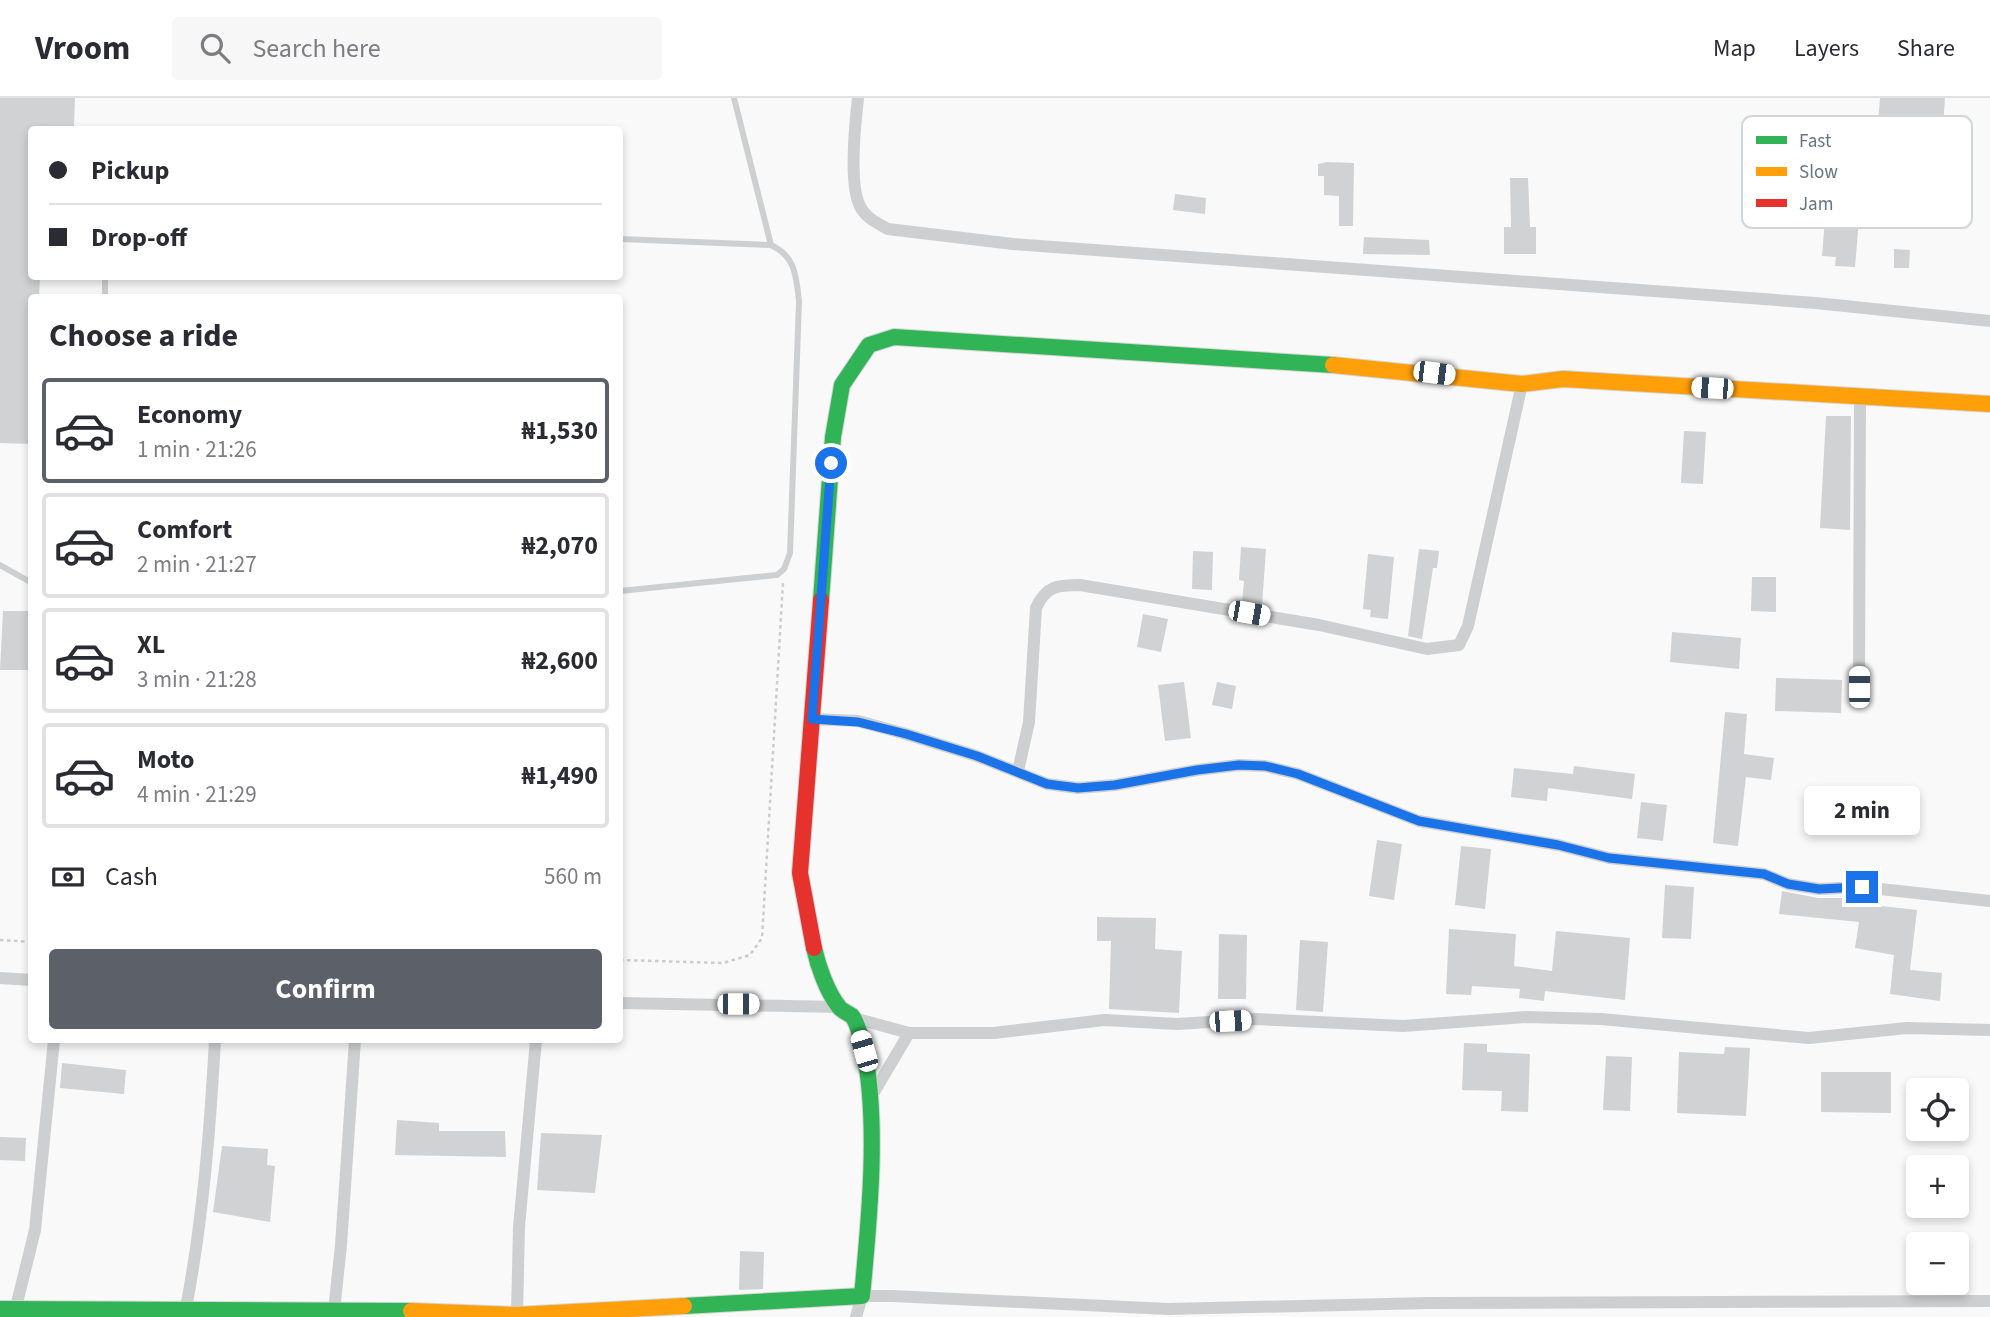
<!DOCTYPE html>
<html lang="en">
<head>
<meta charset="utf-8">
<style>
	body { margin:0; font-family:"Source Sans 3",sans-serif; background:#f7f7f7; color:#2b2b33; height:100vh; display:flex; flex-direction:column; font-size:26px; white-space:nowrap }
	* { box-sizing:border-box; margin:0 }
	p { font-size:23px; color:#7c7c81 }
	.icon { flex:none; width:38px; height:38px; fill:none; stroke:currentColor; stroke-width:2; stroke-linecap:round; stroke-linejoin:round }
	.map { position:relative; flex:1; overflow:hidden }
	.panel { position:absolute; left:28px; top:196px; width:595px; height:749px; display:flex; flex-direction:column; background:#fff; border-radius:7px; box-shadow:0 4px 10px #0003 }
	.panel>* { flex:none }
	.top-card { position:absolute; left:28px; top:28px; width:595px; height:154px; border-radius:7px; box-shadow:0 4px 10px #0003; display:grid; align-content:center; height:154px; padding:0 21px; background:#fff }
	.buttons { position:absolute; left:1906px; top:980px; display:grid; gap:14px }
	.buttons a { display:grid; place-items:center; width:63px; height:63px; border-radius:7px; background:#fff; box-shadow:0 4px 10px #0003; font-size:35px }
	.end { position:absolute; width:32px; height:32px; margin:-16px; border:9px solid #1a73e8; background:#fff; box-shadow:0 0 0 4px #fff }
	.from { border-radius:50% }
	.bubble { position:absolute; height:49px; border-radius:7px; background:#fff; box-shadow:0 4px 10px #0003; font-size:23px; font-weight:700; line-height:49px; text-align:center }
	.car { position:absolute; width:21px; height:42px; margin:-21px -10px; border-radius:9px; box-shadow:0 0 5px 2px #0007; background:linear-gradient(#fff 24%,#345 0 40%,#fff 0 76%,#345 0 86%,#fff 0) }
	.top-card b { display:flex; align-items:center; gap:24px; height:66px; font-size:26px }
	.top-card b+b { border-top:2px solid #e1e1e2 }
	.top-card i { width:18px; height:18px; background:#2b2b33 }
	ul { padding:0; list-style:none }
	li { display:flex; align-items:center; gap:21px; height:105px; margin:0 14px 10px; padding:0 7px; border:4px solid #e1e1e2; border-radius:7px }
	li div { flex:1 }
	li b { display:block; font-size:26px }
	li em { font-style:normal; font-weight:700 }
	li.selected { border-color:#5c6169 }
	li>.icon { width:63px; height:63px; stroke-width:1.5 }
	h2 { padding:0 21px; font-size:32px; line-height:84px }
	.pay { display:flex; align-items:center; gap:18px; height:77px; padding:0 21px; font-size:26px }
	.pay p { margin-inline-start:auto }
	.button { display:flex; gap:14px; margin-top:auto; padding:14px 21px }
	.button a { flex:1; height:80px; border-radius:7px; background:#5c6169; color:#fff; font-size:28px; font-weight:700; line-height:80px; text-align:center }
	header { display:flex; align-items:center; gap:42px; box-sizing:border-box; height:98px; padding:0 35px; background:#fff; border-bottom:2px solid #e1e1e2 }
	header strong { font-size:33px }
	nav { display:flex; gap:38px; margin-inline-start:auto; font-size:24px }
	.search { width:490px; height:63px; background:#f7f7f7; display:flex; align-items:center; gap:18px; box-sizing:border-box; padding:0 24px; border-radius:7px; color:#7c7c81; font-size:26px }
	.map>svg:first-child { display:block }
	.building { fill:#d0d2d3 }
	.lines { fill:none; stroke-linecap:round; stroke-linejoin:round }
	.fast-casing { stroke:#d5d6d7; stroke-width:18 }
	.slow-casing { stroke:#d5d6d7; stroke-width:18 }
	.jam-casing { stroke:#d5d6d7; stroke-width:18 }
	.path { stroke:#cbcccd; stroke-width:2.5; stroke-dasharray:3.5 3.5; stroke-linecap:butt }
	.lane { stroke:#cecfd0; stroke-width:6 }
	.street { stroke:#cecfd0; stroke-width:12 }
	.fast { stroke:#30b455; stroke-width:16 }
	.slow { stroke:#ff9f0a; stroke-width:16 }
	.jam { stroke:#e5322d; stroke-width:16 }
	.route { stroke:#1a73e8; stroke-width:9 }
	.key { fill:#fff; stroke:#d1d6da; stroke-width:2 }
	.key-label { font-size:19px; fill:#657683 }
</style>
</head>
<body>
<header>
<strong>Vroom</strong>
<div class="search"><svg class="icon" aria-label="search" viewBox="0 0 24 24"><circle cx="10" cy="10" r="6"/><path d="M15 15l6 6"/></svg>Search here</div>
<nav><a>Map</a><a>Layers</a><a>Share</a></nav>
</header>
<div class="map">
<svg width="1990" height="1219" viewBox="0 0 1990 1219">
	<rect width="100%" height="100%" fill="#f9f9f9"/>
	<path class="building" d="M 0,0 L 75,0 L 74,28 L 44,28 L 44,32 L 32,32 L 32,178 L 40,178 L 39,200 L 32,200 L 32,346 L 0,345 Z
		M 1880,0 L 1945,0 L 1941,57 L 1876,49 Z
		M 1830,61 L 1861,64 L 1859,83 L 1920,89 L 1919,100 L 1929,101 L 1927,121 L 1909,119 L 1908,125 L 1894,126 L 1859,122 L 1855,169 L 1835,168 L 1836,159 L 1822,158 Z
		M 1327,64 L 1354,65 L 1353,128 L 1339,128 L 1339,98 L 1324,97 L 1324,78 L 1318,78 L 1318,66 Z
		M 1510,80 L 1528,80 L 1530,129 L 1536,129 L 1536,156 L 1504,156 L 1504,129 L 1511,129 Z
		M 1175,96 L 1206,100 L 1205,116 L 1173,112 Z
		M 1364,139 L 1429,142 L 1430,157 L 1363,156 Z
		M 1894,151 L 1910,152 L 1909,170 L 1894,170 Z
		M 1826,318 L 1851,318 L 1850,432 L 1820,430 Z
		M 1684,333 L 1706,334 L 1703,386 L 1681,385 Z
		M 1241,449 L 1266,451 L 1262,508 L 1242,505 L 1244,483 L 1239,482 Z
		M 1419,451 L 1439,453 L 1437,470 L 1433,470 L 1422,541 L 1408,538 Z
		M 1193,453 L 1213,454 L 1212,492 L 1192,491 Z
		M 1368,456 L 1394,459 L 1388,521 L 1370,519 L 1371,512 L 1363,511 Z
		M 1752,479 L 1776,479 L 1776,514 L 1751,513 Z
		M 3,513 L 32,513 L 32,572 L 0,572 Z
		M 1143,516 L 1168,521 L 1161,554 L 1137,549 Z
		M 1672,534 L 1741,540 L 1739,571 L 1670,564 Z
		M 1776,580 L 1842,582 L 1841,615 L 1775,613 Z
		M 1184,584 L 1191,640 L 1165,643 L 1158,587 Z
		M 1217,584 L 1236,588 L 1232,611 L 1212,607 Z
		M 1725,614 L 1747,616 L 1744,656 L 1774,660 L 1771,682 L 1746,679 L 1738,748 L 1713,745 Z
		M 1574,668 L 1635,676 L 1632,701 L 1548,690 L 1547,703 L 1511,699 L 1514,670 L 1573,676 Z
		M 1641,704 L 1667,707 L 1663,743 L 1637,740 Z
		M 1377,742 L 1402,746 L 1394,802 L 1369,798 Z
		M 1461,748 L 1491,751 L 1485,811 L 1455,807 Z
		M 1665,787 L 1694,789 L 1691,841 L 1662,840 Z
		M 1782,793 L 1818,800 L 1882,800 L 1881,808 L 1917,812 L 1910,872 L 1942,875 L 1940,903 L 1890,896 L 1894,857 L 1855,850 L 1859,824 L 1779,816 Z
		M 1097,819 L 1156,820 L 1155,851 L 1182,853 L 1179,915 L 1109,911 L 1111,843 L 1097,843 Z
		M 1449,831 L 1516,836 L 1514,868 L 1552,873 L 1556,833 L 1630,840 L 1625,902 L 1545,893 L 1544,903 L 1519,900 L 1520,891 L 1472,888 L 1471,897 L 1446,896 Z
		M 1219,836 L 1247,837 L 1246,901 L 1218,901 Z
		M 1300,842 L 1328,844 L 1323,914 L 1296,912 Z
		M 1464,945 L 1487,946 L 1487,954 L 1530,956 L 1528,1014 L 1501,1013 L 1502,993 L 1462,992 Z
		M 1725,949 L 1750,950 L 1746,1018 L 1677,1015 L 1679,954 L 1724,956 Z
		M 1606,958 L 1632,959 L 1630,1013 L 1603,1012 Z
		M 62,965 L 126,972 L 124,996 L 60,990 Z
		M 1821,974 L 1891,974 L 1891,1015 L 1821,1014 Z
		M 397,1022 L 439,1025 L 439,1033 L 505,1033 L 506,1059 L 395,1057 Z
		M 541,1035 L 602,1037 L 595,1095 L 537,1092 Z
		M 0,1039 L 26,1040 L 25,1063 L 0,1062 Z
		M 222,1048 L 268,1051 L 267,1067 L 275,1068 L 270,1124 L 213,1114 Z
		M 740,1153 L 764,1154 L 763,1191 L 739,1192 Z"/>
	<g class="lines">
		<g class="fast-casing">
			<path id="fast" d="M 821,502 L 833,339 L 842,287 L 869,247 L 894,239 L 1333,267
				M 684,1208 L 862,1198 C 869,1124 879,1026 864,953 C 862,944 858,925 852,918 C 848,915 842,913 839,909 C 827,894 818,868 814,850
				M 0,1211 L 411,1213"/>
		</g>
		<g class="slow-casing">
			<path id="slow" d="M 1333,267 L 1522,286 L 1563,281 L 1990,306
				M 411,1213 L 517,1217 L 684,1208"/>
		</g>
		<g class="jam-casing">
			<path id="jam" d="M 814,850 L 800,775 L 821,502"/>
		</g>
		<path class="path" d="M 0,842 L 32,844
			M 620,862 L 723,865 L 750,857 L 762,840 L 783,485"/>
		<path class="lane" d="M 734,0 L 771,147
			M 620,141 L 771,147 C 796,159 796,178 799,203 L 790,455 L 784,471 L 777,477 L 620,493
			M 105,200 L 105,178
			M 0,467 L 32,485"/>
		<path class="street" d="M 858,0 C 855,26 849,82 859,106 C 864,119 877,125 888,131 L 1013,146 L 1816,205 L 1990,223
			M 1859,589 L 1860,298
			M 812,621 L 858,623 L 906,636 L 977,658 L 1047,686 L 1078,690 L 1115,687 L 1197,672 L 1239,667 L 1265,668 L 1298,676 L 1419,723 L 1558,747 L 1609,760 L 1764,776 L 1788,786 L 1819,791 L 1862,789 L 1990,803
			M 1018,673 L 1029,624 L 1036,510 C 1046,488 1057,487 1080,487 L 1319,527 L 1427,551 L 1459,547 L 1468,528 L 1522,286
			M 0,880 L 32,882
			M 620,905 L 839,909
			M 854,920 L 909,935 L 994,935 L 1104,922 L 1177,926 L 1256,921 L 1403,928 L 1526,919 L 1601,921 L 1809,940 L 1907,930 L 1990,932
			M 870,1001 L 909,935
			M 16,1209 L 35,1132 L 54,942
			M 186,1210 C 203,1121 210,1032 215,942
			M 334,1213 L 341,1147 L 355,942
			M 517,1217 L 519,1129 L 536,942
			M 856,1219 L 862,1198 L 892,1198 L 1168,1211 L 1429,1205 L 1990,1203"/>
		<use href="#fast" class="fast"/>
		<use href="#slow" class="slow"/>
		<use href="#jam" class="jam"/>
	</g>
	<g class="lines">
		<path class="route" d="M 831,365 L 812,621 L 858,624 L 906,636 L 977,658 L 1047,686 L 1078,690 L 1115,687 L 1197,672 L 1239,667 L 1265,668 L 1298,676 L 1419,723 L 1558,747 L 1609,760 L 1764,776 L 1788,786 L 1819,791 L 1862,789"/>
	</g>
	<rect x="1742" y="18" width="230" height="112" rx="10" class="key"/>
	<rect x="1756" y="38" width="31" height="8" fill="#30b455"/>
	<rect x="1756" y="69" width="31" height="9" fill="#ff9f0a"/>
	<rect x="1756" y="101" width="31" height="8" fill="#e5322d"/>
	<g class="key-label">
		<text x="1799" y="49">Fast</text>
		<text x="1799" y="80">Slow</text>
		<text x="1799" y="112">Jam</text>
	</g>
</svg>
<div class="buttons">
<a><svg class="icon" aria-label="locate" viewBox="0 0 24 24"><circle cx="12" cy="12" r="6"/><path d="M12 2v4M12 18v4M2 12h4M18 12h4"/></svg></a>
<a>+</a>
<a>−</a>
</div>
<i class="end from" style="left:831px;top:365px"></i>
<i class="end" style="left:1862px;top:789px"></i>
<div class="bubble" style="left:1804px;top:688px;width:116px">2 min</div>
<i class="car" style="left:1434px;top:275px;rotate:97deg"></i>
<i class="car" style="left:1712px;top:290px;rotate:273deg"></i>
<i class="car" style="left:1249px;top:515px;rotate:100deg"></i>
<i class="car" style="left:1859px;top:589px;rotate:0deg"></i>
<i class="car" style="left:738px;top:906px;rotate:90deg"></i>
<i class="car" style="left:1230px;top:923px;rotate:87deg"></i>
<i class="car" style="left:864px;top:953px;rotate:344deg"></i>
<div class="top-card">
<b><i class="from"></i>Pickup</b>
<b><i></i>Drop-off</b>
</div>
<section class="panel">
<h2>Choose a ride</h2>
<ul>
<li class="selected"><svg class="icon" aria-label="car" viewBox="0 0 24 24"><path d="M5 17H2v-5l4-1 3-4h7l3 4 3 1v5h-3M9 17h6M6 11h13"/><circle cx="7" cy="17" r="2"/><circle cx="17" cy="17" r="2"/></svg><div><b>Economy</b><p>1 min · 21:26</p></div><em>₦1,530</em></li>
<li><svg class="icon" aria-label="car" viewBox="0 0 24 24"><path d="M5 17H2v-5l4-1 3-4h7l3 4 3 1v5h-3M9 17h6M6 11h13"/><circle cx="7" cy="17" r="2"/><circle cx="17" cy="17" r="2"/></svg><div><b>Comfort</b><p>2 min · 21:27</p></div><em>₦2,070</em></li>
<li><svg class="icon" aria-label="car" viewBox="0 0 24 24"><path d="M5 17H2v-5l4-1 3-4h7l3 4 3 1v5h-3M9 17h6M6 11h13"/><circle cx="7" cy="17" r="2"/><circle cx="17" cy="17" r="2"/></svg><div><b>XL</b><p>3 min · 21:28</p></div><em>₦2,600</em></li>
<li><svg class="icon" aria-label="car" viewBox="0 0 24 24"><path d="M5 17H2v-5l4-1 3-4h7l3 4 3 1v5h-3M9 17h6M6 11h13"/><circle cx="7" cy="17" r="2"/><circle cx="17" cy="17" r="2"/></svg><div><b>Moto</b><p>4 min · 21:29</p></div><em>₦1,490</em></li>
</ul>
<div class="pay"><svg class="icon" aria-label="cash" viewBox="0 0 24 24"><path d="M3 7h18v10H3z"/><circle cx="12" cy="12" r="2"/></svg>Cash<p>560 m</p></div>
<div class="button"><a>Confirm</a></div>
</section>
</div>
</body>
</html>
